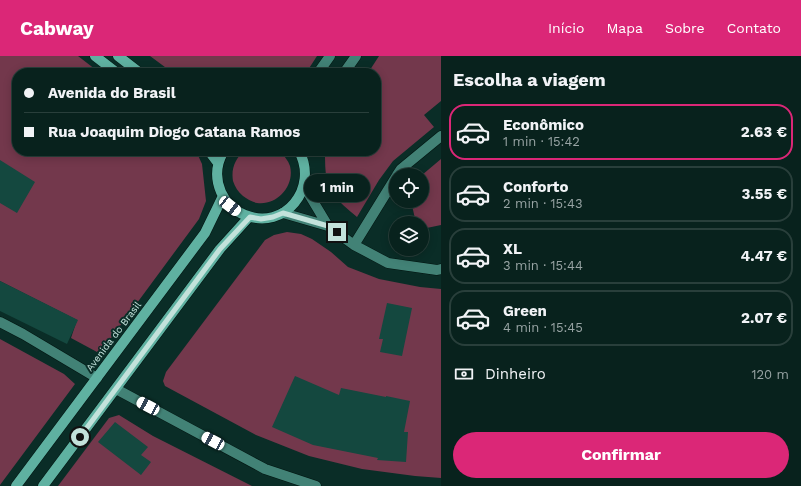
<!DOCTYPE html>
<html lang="pt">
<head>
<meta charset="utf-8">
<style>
	body { margin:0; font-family:"Work Sans",sans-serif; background:#112a26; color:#f1f3f6; height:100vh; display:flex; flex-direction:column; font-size:15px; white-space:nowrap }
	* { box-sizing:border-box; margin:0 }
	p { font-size:13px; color:#98a4a4 }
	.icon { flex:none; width:22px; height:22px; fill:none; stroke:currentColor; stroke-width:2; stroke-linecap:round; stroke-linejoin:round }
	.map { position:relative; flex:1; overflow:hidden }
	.drawer { display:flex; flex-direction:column; background:#08221d; width:360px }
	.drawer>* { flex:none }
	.guide { position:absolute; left:12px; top:12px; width:369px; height:88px; border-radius:16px; box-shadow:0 2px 10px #0003,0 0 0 1px #293f3b; display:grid; align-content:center; height:88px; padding:0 12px; background:#08221d }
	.buttons { position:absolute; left:389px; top:112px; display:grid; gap:8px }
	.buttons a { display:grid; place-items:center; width:40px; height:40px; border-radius:50%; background:#08221d; box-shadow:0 2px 10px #0003,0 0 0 1px #293f3b; font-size:20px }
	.end { position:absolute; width:18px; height:18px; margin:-9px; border:5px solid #c3e2db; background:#111; box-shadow:0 0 0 2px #111 }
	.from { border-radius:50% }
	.bubble { position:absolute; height:28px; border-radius:14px; background:#08221d; box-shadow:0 2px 10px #0003,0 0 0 1px #293f3b; font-size:13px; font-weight:700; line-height:28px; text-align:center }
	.car { position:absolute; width:12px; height:24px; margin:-12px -6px; border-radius:5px; box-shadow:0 0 3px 1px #0007; background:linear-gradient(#fff 24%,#345 0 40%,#fff 0 76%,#345 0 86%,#fff 0) }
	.guide b { display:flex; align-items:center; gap:14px; height:38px; font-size:15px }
	.guide b+b { border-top:1px solid #293f3b }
	.guide i { width:10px; height:10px; background:#f1f3f6 }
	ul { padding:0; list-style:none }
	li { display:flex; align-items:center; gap:12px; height:56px; margin:0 8px 6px; padding:0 4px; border:2px solid #293f3b; border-radius:16px }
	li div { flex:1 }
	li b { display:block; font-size:15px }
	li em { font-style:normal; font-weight:700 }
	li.selected { border-color:#db2777 }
	li>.icon { width:36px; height:36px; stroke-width:1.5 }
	h2 { padding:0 12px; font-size:18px; line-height:48px }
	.pay { display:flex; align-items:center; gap:10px; height:44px; padding:0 12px; font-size:15px }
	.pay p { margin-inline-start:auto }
	.cta { display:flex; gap:8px; margin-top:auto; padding:8px 12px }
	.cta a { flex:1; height:46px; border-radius:24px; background:#db2777; color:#fff; font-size:16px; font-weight:700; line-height:46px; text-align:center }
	header { display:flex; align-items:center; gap:24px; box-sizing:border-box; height:56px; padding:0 20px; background:#db2777; color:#fff }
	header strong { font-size:19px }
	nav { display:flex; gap:22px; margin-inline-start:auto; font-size:14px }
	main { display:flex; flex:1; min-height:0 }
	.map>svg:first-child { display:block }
	.green { fill:#73384c }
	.building { fill:#14483f }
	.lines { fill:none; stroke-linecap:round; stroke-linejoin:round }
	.street-casing { stroke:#021410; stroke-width:11 }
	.secondary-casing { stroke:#021410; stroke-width:11 }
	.primary-casing { stroke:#021410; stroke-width:11 }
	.street { stroke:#428276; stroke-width:10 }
	.secondary { stroke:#428276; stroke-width:10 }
	.primary { stroke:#5fb1a1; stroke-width:10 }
	.route { stroke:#c3e2db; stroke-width:5 }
	.labels { text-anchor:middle; stroke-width:4; stroke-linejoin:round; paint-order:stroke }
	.street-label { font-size:10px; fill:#c3e2db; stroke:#0a2d27 }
</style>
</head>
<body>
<header>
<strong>Cabway</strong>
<nav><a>Início</a><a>Mapa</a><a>Sobre</a><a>Contato</a></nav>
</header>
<main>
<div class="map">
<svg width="441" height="430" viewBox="0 0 441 430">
	<rect width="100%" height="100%" fill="#0a2d27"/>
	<path class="green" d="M 0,0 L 78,0 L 100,17 L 17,17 L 17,95 L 196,95 L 202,108 L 206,145 L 199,163 L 106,289 L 97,296 L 71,282 L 77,264 L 0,225 Z
		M 150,0 L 317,0 L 306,17 L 173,17 Z
		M 379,0 L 441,0 L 441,45 L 424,59 L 434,71 L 393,105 L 379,124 L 357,161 C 347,152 330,140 327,126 C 325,116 325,105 325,95 L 376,95 L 376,17 L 368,17 Z
		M 244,95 L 280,95 C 284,100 288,104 290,110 C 295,130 277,150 257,147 C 252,146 247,143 243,140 C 238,136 235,131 233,125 C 231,113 235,103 244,95 Z
		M 441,103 L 441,169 L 422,173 L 422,167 L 416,167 L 411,145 L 422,145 L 422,119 Z
		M 287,176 L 301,178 L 312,183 L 331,196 L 348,211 L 379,223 L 420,231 L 441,233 L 441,422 L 415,420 L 362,413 L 309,400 L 256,379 L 165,330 L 163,325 L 166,316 L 265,184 L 274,179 Z
		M 0,283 L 64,318 L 75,328 L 0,429 Z
		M 119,359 L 153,380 L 252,430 L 58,430 L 109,362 Z"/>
	<path class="building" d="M 0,104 L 35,126 L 17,157 L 0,147 Z
		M 0,225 L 78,264 L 67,288 L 0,255 Z
		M 387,247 L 412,252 L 402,300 L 380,296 L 383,283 L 379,283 Z
		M 295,320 L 339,339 L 341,332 L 386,341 L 386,340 L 410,345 L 404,376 L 408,376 L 406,406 L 377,404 L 378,402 L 313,389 L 272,371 Z
		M 115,366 L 148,391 L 141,399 L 151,406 L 141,419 L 98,386 Z"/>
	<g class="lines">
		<g class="street-casing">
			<path id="street" d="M 397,119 L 401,113 L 441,80
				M 304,130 L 328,170 L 354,189 L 388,207 L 437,214 L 441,213
				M 283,157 L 328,170
				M 354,189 L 396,121
				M 0,266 L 23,278 L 97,322
				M 116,333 L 265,413 L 316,430"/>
		</g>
		<g class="secondary-casing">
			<path id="secondary" d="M 318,17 L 330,0
				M 344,17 L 356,0"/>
		</g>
		<g class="primary-casing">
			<path id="primary" d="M 95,0 L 117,17
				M 118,0 L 140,17
				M 209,95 L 218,107
				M 224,95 C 216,108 215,122 221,136 C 226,147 234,155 245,159 C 285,175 319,132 299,95
				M 16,430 L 205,177 L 223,140
				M 43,430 L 220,193 L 249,161"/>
		</g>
		<use href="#street" class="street"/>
		<use href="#secondary" class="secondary"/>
		<use href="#primary" class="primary"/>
	</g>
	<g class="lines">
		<path class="route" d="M 80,381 L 220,193 L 250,161 L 261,163 L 273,161 L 283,157 L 328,170 L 337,176"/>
	</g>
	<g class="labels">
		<g class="street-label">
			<text transform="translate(113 280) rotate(-53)" y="4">Avenida do Brasil</text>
		</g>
	</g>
</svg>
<div class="buttons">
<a><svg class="icon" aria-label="locate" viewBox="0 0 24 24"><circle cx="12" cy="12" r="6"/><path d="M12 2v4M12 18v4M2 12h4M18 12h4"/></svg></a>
<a><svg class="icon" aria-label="layers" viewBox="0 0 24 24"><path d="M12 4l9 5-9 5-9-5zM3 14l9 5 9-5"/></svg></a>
</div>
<i class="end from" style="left:80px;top:381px"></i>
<i class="end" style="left:337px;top:176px"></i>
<div class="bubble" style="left:304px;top:118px;width:66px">1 min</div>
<i class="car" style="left:230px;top:150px;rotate:128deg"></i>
<i class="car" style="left:148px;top:350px;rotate:298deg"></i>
<i class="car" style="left:213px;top:385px;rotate:298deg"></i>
<div class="guide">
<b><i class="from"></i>Avenida do Brasil</b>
<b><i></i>Rua Joaquim Diogo Catana Ramos</b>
</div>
</div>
<section class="drawer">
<h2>Escolha a viagem</h2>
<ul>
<li class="selected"><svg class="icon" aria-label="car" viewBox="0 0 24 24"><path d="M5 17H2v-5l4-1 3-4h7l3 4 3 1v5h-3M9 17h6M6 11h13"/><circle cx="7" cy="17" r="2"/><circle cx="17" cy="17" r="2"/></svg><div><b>Econômico</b><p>1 min · 15:42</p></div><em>2.63 €</em></li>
<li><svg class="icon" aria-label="car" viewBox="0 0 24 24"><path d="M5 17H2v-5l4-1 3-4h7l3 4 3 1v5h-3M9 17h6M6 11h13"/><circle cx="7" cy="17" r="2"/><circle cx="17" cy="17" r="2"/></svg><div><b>Conforto</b><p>2 min · 15:43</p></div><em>3.55 €</em></li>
<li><svg class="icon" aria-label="car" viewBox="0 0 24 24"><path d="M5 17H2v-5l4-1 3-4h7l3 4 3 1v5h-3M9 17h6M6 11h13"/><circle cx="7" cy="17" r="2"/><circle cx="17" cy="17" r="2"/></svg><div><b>XL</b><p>3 min · 15:44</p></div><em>4.47 €</em></li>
<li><svg class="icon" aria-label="car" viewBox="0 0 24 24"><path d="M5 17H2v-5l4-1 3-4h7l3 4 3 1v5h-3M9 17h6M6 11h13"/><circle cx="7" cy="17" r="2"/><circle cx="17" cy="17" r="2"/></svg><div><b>Green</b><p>4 min · 15:45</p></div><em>2.07 €</em></li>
</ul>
<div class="pay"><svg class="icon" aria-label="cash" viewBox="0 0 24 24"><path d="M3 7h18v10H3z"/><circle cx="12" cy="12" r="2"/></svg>Dinheiro<p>120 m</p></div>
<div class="cta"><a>Confirmar</a></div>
</section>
</main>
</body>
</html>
